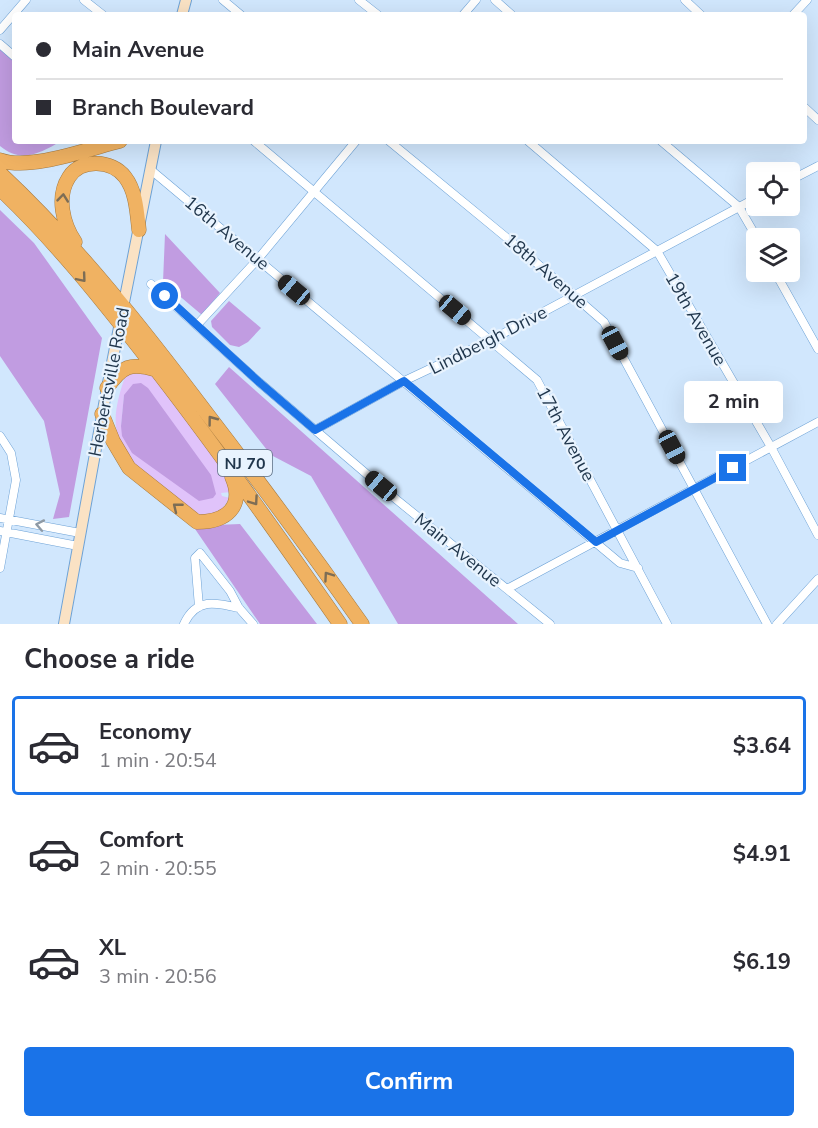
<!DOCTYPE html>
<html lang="en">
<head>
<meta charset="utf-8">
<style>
	body { margin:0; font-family:"Nunito Sans",sans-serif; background:#f7f7f7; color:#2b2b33; height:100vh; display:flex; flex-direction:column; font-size:22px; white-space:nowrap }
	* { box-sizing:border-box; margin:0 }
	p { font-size:20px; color:#7c7c81 }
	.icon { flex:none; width:33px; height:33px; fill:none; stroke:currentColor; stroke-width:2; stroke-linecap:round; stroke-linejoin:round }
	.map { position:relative; height:624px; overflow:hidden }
	.drawer { display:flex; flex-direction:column; background:#fff; flex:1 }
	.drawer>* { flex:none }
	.guide { position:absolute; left:12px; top:12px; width:795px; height:132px; border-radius:6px; box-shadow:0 6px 24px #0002; display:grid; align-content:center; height:132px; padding:0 24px; background:#fff }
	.controls { position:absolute; left:746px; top:162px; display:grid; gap:12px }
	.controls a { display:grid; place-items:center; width:54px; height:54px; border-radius:6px; background:#fff; box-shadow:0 6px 24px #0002; font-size:30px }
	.end { position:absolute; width:27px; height:27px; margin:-14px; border:8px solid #1a73e8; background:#fff; box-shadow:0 0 0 3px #fff }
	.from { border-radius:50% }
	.bubble { position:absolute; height:42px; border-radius:6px; background:#fff; box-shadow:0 6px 24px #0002; font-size:20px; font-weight:700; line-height:42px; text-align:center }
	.car { position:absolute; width:18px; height:36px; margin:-18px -9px; border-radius:8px; box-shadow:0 0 4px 2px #0007; background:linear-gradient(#222 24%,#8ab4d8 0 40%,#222 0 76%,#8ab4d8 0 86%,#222 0) }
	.guide b { display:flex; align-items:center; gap:21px; height:57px; font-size:22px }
	.guide b+b { border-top:2px solid #e1e1e2 }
	.guide i { width:15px; height:15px; background:#2b2b33 }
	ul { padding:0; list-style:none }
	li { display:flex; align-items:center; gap:18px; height:99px; margin:0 12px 9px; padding:0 12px; border:3px solid transparent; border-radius:6px }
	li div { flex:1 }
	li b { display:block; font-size:22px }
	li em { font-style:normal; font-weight:700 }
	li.current { border-color:#1a73e8 }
	li>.icon { width:54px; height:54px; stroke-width:1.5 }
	h2 { padding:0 24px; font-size:27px; line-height:72px }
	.primary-button { display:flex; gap:12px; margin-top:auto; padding:12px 24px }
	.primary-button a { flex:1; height:69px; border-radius:6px; background:#1a73e8; color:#fff; font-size:24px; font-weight:700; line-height:69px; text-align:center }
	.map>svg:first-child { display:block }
	.green { fill:#e0c3fa; fill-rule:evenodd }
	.forest { fill:#c19ce1 }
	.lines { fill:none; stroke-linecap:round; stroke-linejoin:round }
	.minor-casing { stroke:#6da2d6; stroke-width:9 }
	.secondary-casing { stroke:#6da2d6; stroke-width:12 }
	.trunk-casing { stroke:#a57a40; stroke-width:15 }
	.minor { stroke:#fff; stroke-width:8 }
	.secondary { stroke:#fae2c4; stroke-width:10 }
	.trunk { stroke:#f0b262; stroke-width:14 }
	.oneway { stroke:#7d6d55 }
	.oneway2 { stroke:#8f9aa5 }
	.route { stroke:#1a73e8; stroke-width:8 }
	.labels { text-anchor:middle; stroke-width:4.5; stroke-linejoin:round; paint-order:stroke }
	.shield { fill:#e8f3fe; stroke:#5b6e81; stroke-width:1.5 }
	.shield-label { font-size:16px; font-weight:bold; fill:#1f354b }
	.street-label { font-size:18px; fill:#1f354b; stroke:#e8f3fe }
</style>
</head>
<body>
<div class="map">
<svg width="818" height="624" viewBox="0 0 818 624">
	<rect width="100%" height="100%" fill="#d1e7fd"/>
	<path class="green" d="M 135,370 L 152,374 L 225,473 L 231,492 L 221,493 L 222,496 L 230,498 L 219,513 L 199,516 C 171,494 119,465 116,427 C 114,411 120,391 125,377 ZM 124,395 L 199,501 L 121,426 Z"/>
	<path class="forest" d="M 0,42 L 15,54 L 15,141 L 61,141 C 41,153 21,164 0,146 Z
		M 0,210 L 34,243 L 102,338 L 69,517 L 53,519 L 60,494 L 44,421 L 0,356 Z
		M 165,234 L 220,293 L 202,315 L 163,282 Z
		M 229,301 L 261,328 L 248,342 L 239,347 L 230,345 L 212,327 L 211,321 Z
		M 229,367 L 518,624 L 398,624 L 311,476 L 271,455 L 215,384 Z
		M 141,383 L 148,388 L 211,475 L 216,494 L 213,498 L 199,501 L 132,453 L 122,436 L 121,426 L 124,395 L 133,384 Z
		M 240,524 L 317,624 L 260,624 L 193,526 Z"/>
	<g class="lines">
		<g class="minor-casing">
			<path id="minor" d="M 84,0 L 103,15
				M 223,0 L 241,15
				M 359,0 L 378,15
				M 495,0 L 512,15
				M 685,0 L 701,15
				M 463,15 L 476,0
				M 793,15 L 807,0
				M 0,30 L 26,0
				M 0,44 L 15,57
				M 804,107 L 818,120
				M 254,141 L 537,380 L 667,624
				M 389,141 L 524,252 L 604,322 L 767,624
				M 528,141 L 657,251 L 771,447 L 818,535
				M 661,141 L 739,207 L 757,238
				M 151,170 L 620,563 L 638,568
				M 789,181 L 818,166
				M 775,272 L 818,349
				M 151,284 L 259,382 L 397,500 L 550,624
				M 197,325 L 258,259 L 356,141
				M 315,430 L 404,381 L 491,340 L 756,198
				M 0,436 L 11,453 L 16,480 L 0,568
				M 0,518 L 80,533
				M 0,531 L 78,546
				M 507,589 L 818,422
				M 199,607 L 195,558 L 200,553 L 230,591 L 239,608 L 253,624
				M 184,624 C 196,598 215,602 239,608
				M 777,624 L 818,579"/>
		</g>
		<g class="secondary-casing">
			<path id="secondary" d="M 182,15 L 186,0
				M 64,624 L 107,388 L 156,141"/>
		</g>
		<g class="trunk-casing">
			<path id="trunk" d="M 0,160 C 30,171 88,149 120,141
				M 0,173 C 78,246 144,330 208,415 C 261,484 312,553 362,624
				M 0,189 C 54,240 101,299 147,358 C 214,444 277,534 340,624
				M 75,242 C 63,224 56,197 69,177 C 81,158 112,160 125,177 C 136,191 137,212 139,230
				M 107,388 C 122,366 130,362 157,370
				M 102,414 L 113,441 L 129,468 L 197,522 C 226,522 245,507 232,477"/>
		</g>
		<use href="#minor" class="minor"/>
		<use href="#secondary" class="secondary"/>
		<use href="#trunk" class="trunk"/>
	</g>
	<defs><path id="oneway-chevron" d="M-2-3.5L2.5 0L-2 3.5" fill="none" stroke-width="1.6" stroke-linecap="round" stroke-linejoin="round" transform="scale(1.5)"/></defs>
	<g class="oneway">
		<use href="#oneway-chevron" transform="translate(63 198) rotate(-84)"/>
		<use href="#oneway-chevron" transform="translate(82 278) rotate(50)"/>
		<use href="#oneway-chevron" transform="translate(212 420) rotate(-127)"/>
		<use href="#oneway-chevron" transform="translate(254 501) rotate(55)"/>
		<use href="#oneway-chevron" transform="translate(177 507) rotate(-141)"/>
		<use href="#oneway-chevron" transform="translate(328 576) rotate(-125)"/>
	</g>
	<use class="oneway2" href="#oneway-chevron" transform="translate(40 525) rotate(-169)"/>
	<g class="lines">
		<path class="route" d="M 165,296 L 259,382 L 315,430 L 404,381 L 596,542 L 733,468"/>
	</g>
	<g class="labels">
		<rect class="shield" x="218" y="450" width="54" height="26" rx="4.5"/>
		<g class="shield-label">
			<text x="245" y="469">NJ 70</text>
		</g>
		<g class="street-label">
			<text transform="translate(227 233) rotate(40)" y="6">16th Avenue</text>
			<text transform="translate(546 271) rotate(41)" y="6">18th Avenue</text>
			<text transform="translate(696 319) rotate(60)" y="6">19th Avenue</text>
			<text transform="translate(488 340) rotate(-27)" y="6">Lindbergh Drive</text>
			<text transform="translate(109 382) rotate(-79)" y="6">Herbertsville Road</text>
			<text transform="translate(566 434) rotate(62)" y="6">17th Avenue</text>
			<text transform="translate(458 550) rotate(39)" y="6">Main Avenue</text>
		</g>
	</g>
</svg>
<div class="controls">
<a><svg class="icon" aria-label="locate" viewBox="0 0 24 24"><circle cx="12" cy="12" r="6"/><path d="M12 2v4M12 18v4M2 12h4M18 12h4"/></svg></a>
<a><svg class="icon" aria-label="layers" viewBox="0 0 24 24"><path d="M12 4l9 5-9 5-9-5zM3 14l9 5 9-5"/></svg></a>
</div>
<i class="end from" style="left:165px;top:296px"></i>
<i class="end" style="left:733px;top:468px"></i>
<div class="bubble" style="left:684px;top:381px;width:99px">2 min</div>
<i class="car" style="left:294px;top:290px;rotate:310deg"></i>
<i class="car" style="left:455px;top:310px;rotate:130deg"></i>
<i class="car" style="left:615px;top:343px;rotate:152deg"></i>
<i class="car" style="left:672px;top:447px;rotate:152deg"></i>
<i class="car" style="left:381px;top:486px;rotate:310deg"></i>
<div class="guide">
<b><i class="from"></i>Main Avenue</b>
<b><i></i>Branch Boulevard</b>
</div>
</div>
<section class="drawer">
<h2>Choose a ride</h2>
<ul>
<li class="current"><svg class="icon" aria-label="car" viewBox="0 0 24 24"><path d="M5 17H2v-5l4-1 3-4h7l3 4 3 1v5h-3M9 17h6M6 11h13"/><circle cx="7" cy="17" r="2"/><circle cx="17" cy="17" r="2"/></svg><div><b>Economy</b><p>1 min · 20:54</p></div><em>$3.64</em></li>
<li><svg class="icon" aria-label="car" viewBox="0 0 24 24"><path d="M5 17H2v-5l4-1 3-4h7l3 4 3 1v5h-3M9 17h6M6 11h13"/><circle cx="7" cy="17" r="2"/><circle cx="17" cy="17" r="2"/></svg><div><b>Comfort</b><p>2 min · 20:55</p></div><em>$4.91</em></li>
<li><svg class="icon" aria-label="car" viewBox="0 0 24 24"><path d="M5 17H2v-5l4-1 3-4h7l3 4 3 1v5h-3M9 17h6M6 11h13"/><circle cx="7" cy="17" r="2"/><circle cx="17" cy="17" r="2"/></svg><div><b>XL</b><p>3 min · 20:56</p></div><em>$6.19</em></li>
</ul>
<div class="primary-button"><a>Confirm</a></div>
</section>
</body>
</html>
